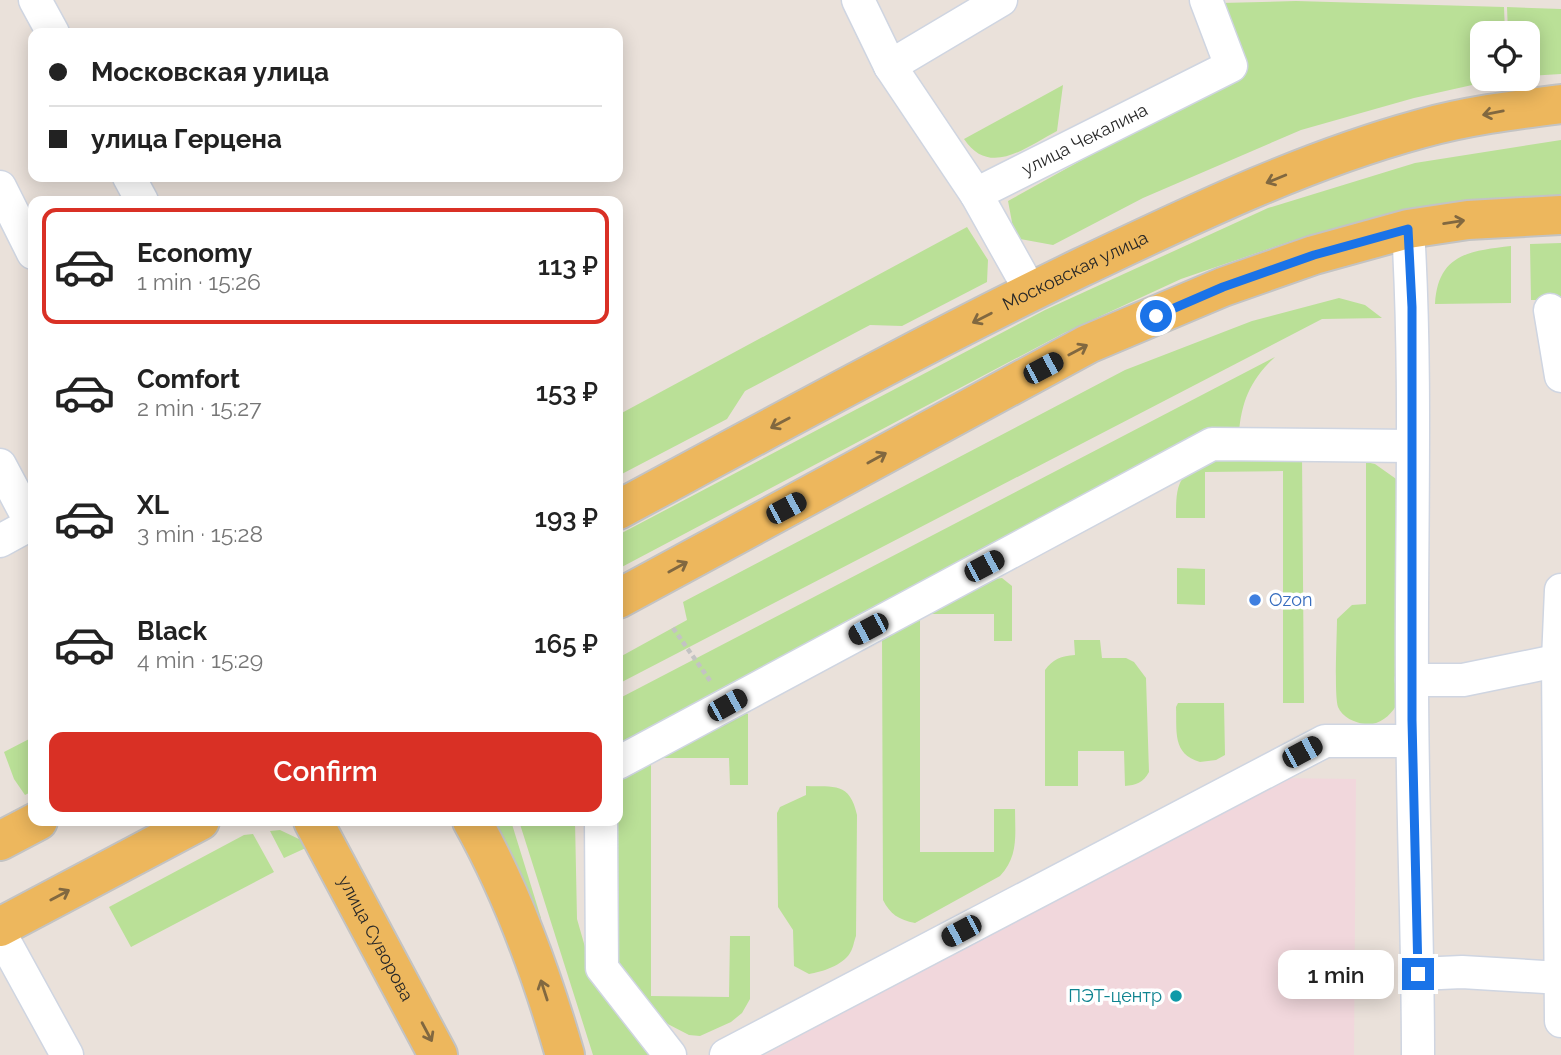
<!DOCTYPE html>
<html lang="en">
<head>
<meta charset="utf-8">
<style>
	body { margin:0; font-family:Raleway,sans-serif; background:#f6f6f6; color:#222; height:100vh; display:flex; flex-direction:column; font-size:26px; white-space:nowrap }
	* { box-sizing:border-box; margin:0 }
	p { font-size:23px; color:#767676 }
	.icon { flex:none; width:38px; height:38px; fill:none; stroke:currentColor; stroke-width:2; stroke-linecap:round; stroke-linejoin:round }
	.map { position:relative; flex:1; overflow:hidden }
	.panel { position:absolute; left:28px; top:196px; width:595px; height:630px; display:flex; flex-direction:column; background:#fff; border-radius:14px; box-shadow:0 4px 18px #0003 }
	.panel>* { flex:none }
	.banner { position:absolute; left:28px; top:28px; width:595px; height:154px; border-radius:14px; box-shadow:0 4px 18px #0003; display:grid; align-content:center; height:154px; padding:0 21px; background:#fff }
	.controls { position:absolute; left:1470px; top:21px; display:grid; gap:14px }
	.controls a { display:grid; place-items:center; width:70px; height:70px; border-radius:14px; background:#fff; box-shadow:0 4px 18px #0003; font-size:35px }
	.end { position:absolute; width:32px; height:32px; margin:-16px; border:9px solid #1a73e8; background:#fff; box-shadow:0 0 0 4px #fff }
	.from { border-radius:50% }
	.bubble { position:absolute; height:49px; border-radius:14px; background:#fff; box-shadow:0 4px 18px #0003; font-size:23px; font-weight:600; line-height:49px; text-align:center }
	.car { position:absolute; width:21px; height:42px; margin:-21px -10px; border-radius:9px; box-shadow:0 0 5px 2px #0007; background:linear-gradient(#222 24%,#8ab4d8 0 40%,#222 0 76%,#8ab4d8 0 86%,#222 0) }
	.banner b { display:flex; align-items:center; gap:24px; height:66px; font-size:26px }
	.banner b+b { border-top:2px solid #e0e0e0 }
	.banner i { width:18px; height:18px; background:#222 }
	ul { padding:12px 0 0; list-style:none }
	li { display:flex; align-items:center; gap:21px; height:116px; margin:0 14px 10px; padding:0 7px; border:4px solid transparent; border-radius:14px }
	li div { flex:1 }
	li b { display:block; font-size:26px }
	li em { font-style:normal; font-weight:600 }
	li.current { border-color:#d93025 }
	li>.icon { width:63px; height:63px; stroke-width:1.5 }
	.primary-button { display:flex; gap:14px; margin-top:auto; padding:14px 21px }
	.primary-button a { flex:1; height:80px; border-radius:14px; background:#d93025; color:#fff; font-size:28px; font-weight:600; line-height:80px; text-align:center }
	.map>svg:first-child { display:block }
	.medical { fill:#f1d7dc }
	.green { fill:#bae097 }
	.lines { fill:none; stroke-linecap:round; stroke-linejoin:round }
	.minor-casing { stroke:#cfd5e1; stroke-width:35 }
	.major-casing { stroke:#c3c3c3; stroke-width:42 }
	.path { stroke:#c3c3c3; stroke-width:4.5; stroke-dasharray:5 3.5; stroke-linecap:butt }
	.minor { stroke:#fff; stroke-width:32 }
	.major { stroke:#edb75d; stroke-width:38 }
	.oneway { stroke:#816840 }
	.route { stroke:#1a73e8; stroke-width:9 }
	.shop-dot { fill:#3f7fe0; stroke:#fff; stroke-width:2.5 }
	.culture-dot { fill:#0f9aa8; stroke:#fff; stroke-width:2.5 }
	.labels { text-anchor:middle; stroke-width:7; stroke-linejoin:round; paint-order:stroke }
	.street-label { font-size:18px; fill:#282828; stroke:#fff }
	.shop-label { font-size:18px; fill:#366cbe; stroke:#fff; text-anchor:start }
	.culture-label { font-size:18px; fill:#0d838f; stroke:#fff; text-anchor:end }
</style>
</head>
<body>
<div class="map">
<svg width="1561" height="1055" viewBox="0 0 1561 1055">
	<rect width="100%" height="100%" fill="#eae1da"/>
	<path class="medical" d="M 1271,778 L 1356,779 L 1354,1055 L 765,1055 Z"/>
	<path class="green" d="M 1296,1 L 1504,7 L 1505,33 L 1482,33 L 1482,79 L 1499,79 L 1414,98 L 1301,130 L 1143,198 L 1053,245 L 1015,238 L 1008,201 L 1248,68 L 1221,3 Z
		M 1507,7 L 1561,9 L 1561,74 L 1528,76 L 1528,33 L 1508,33 Z
		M 1063,85 L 1057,131 C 1026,147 990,178 964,139 Z
		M 1561,140 L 1561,196 L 1395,215 L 1292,241 L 1181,279 L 1064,333 L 618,569 L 618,535 L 1045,310 L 1268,208 L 1415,163 Z
		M 967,227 L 988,260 L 987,282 L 902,326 L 870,325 L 745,391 L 727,419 L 618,476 L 618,415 Z
		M 1561,243 L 1561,300 L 1531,300 L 1530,244 Z
		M 1511,246 L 1511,303 L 1435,304 C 1438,254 1469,251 1511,246 Z
		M 1339,298 L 1365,305 L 1382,318 L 1322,319 L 618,684 L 618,658 L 687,620 L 683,602 L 1125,370 L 1252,321 Z
		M 1275,357 C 1251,379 1241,402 1239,434 L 618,752 L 618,699 Z
		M 1206,455 L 1302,455 L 1304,703 L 1283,703 L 1283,471 L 1205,472 L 1205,518 L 1176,518 C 1176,480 1179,479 1206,455 Z
		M 1366,462 L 1375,464 L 1399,481 L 1396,706 C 1389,717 1378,726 1365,724 C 1355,723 1342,717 1338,707 C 1334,695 1337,636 1337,619 L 1352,605 L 1366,604 Z
		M 1177,568 L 1205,569 L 1205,605 L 1177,604 Z
		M 1002,578 L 1012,586 L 1012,641 L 994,641 L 994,614 L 920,614 L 920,852 L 994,852 L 994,809 L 1015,809 C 1015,834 1019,856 1000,876 L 915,923 C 899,920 890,914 883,900 L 882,633 L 978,581 Z
		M 1074,640 L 1100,640 L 1102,658 L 1126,658 L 1134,662 L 1146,678 L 1149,772 C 1143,783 1136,785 1125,786 L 1124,751 L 1078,751 L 1078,786 L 1045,786 L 1045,670 C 1053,659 1061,656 1075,655 Z
		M 1178,703 L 1224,703 L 1225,755 L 1216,760 L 1200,762 C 1172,754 1177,731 1176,707 Z
		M 740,709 L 748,714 L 748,785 L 730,785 L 729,758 L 651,758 L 651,996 L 729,997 L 730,936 L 750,936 L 750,999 L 742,1013 L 731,1022 L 700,1036 L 689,1035 L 660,1020 L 618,976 L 613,821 L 618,821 L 618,774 Z
		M 33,737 L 33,791 L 25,795 L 14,779 L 4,752 Z
		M 806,786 C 834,787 850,782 857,815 L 856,936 C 854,941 853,949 850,953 C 843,965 822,972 809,974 L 794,966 L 793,930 L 778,907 L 777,813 L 780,807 L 806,795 Z
		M 490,821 L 511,821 L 541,918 L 539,923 Z
		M 519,821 L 575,821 L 577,919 L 591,968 L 652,1055 L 593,1055 Z
		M 280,830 L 301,840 L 308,847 L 284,858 L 270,831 Z
		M 253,834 L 274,872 L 131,947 L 109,907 L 244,835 Z"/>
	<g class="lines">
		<g class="minor-casing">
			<g id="minor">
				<path d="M 35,0 L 53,33"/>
				<path d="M 858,0 L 890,66 L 976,194"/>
				<path d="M 890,66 L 1001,0"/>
				<path d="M 129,177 L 142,201"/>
				<path d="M 0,187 L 33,253"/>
				<path d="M 1408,229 C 1417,379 1411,529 1412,679 C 1412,805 1418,930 1418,1055"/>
				<path id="s1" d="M 1031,292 L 976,194 L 1231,66 L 1206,0"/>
				<path d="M 1550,310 L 1561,376"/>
				<path d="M 0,465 L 33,527"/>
				<path d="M 0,541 L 33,523"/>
				<path d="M 1561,590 L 1558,660 L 1561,1021"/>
				<path d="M 1412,680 L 1463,680 L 1561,660"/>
				<path d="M 618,763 L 1212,444 L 1412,446"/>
				<path d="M 601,821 L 602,968 L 670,1055"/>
				<path d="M 0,933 L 67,1055"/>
				<path d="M 1418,974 L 1462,972 L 1561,978"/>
				<path d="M 726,1055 L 1325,741 L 1412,741"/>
			</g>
		</g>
		<g class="major-casing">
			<g id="major">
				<path id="s2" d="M 618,510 C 772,427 925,343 1082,267 C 1192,215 1303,161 1420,129 C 1466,116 1514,110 1561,104"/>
				<path d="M 618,599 L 1088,344 L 1223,287 L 1314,255 L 1408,229 L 1468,220 L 1561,215"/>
				<path id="s3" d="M 313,821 L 438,1055"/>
				<path d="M 472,821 C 513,894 542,975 565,1055"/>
				<path d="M 0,841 L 38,821"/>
				<path d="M 0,927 L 200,821"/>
			</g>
		</g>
		<path class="path" d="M 673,628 L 711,682"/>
		<use href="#minor" class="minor"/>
		<use href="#major" class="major"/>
	</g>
	<defs><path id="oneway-shaft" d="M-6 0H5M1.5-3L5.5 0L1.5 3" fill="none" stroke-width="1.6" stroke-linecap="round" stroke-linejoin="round" transform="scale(1.75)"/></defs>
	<g class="oneway">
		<use href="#oneway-shaft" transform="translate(1493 113) rotate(169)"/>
		<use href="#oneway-shaft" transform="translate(1276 179) rotate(158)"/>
		<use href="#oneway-shaft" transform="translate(1454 222) rotate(-9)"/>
		<use href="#oneway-shaft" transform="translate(982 318) rotate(153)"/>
		<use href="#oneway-shaft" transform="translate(1078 350) rotate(-28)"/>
		<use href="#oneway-shaft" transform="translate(780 423) rotate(152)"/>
		<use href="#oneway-shaft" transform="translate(877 458) rotate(-29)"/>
		<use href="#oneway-shaft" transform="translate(678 567) rotate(-29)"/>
		<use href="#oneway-shaft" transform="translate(60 895) rotate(-28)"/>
		<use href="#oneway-shaft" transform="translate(544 990) rotate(-108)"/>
		<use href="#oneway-shaft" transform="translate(427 1032) rotate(62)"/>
	</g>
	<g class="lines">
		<path class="route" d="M 1156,316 L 1223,287 L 1314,255 L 1408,229 L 1412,307 L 1412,720 L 1418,974"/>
	</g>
	<circle class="shop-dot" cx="1255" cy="600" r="7"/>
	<circle class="culture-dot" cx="1176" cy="996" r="7"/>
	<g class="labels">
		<g class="street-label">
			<text dy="6" stroke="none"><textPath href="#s1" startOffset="234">улица Чекалина</textPath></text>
			<text dy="6" stroke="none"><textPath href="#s2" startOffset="516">Московская улица</textPath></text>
			<text dy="6" stroke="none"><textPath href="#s3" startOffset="133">улица Суворова</textPath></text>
		</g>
		<g class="shop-label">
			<text x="1269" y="606">Ozon</text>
		</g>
		<g class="culture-label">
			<text x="1162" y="1002">ПЭТ-центр</text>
		</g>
	</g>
</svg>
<div class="controls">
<a><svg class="icon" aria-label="locate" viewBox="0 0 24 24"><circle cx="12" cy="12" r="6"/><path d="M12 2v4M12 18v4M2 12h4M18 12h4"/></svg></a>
</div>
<i class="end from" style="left:1156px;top:316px"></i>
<i class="end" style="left:1418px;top:974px"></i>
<div class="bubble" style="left:1278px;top:950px;width:116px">1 min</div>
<i class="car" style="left:1043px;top:368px;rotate:62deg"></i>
<i class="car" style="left:786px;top:508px;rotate:62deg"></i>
<i class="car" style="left:984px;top:566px;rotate:62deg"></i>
<i class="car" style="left:868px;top:629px;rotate:242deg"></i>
<i class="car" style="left:727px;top:705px;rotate:61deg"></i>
<i class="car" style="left:1302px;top:752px;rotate:62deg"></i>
<i class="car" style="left:961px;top:931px;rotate:242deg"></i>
<div class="banner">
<b><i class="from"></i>Московская улица</b>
<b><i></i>улица Герцена</b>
</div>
<section class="panel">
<ul>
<li class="current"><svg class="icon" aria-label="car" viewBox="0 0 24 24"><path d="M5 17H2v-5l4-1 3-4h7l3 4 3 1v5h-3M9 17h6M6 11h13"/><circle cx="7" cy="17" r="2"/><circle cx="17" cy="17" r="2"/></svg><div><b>Economy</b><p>1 min · 15:26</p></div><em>113 ₽</em></li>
<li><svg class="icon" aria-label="car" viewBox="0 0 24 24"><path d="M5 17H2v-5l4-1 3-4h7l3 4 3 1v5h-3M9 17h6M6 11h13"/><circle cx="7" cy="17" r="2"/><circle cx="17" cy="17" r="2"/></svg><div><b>Comfort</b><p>2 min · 15:27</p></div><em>153 ₽</em></li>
<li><svg class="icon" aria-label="car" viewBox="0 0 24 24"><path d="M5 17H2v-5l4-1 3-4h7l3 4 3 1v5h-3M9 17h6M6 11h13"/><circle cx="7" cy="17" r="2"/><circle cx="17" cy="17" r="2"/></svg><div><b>XL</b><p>3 min · 15:28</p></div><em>193 ₽</em></li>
<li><svg class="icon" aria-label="car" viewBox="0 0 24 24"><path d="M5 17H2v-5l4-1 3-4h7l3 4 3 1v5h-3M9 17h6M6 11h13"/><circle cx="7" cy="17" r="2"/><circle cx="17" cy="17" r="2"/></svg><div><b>Black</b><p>4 min · 15:29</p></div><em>165 ₽</em></li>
</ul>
<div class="primary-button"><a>Confirm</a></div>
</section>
</div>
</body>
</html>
